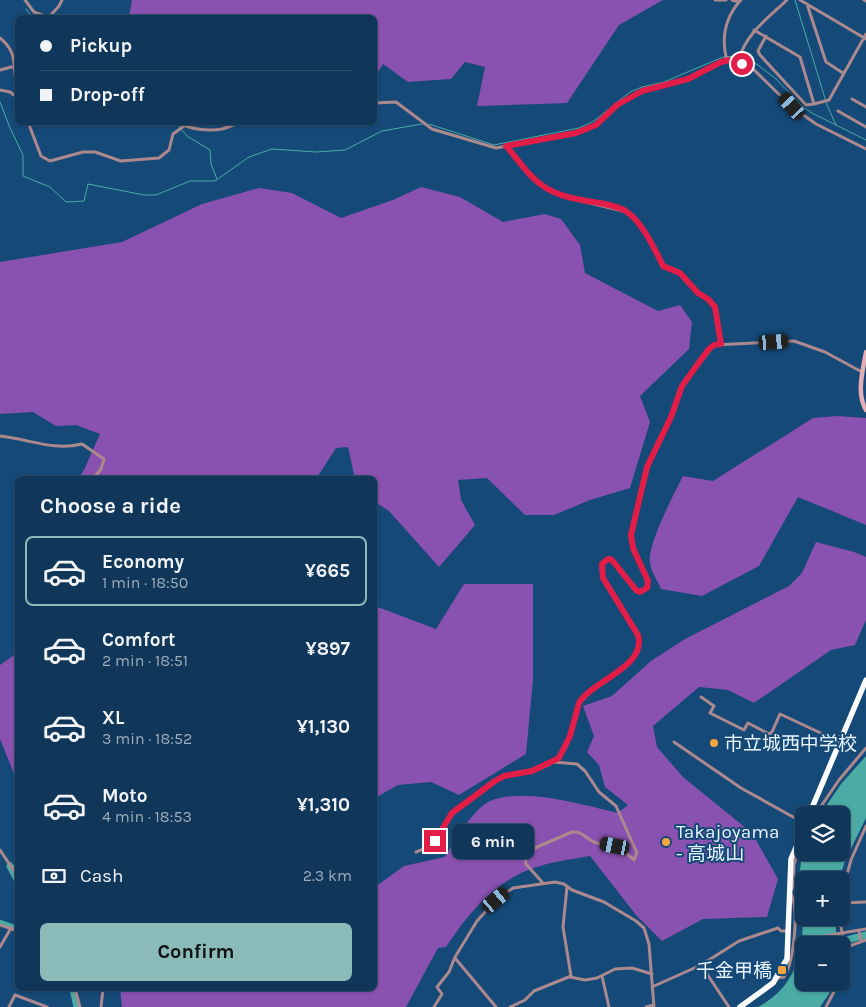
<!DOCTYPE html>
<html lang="en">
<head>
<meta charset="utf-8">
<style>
	body { margin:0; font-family:Karla,"Noto Sans JP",sans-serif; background:#193f5f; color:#f1f3f6; height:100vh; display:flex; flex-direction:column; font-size:19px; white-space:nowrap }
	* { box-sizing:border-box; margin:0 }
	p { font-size:16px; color:#9cacba }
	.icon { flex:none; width:28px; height:28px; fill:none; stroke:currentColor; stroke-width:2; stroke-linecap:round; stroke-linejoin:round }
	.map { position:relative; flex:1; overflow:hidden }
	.details { position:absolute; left:15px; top:476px; width:362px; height:515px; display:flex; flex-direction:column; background:#103759; border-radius:8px; box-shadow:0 1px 4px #0004,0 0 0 1px #30516f }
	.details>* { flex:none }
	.top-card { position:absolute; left:15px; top:15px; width:362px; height:110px; border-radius:8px; box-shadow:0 1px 4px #0004,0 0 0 1px #30516f; display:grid; align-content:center; height:110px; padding:0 25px; background:#103759 }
	.buttons { position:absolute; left:795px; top:806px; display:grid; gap:10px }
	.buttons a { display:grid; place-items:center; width:55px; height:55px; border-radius:8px; background:#103759; box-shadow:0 1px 4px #0004,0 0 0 1px #30516f; font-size:25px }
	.end { position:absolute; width:22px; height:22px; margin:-11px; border:6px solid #e11d48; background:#fff; box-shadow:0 0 0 2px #fff }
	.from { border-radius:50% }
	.bubble { position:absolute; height:35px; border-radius:8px; background:#103759; box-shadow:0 1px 4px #0004,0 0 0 1px #30516f; font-size:16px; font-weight:700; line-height:35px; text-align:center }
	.car { position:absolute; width:15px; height:30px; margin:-15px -8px; border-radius:6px; box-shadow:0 0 4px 1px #0007; background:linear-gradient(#222 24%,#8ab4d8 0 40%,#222 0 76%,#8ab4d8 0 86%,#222 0) }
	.top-card b { display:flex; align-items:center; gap:18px; height:48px; font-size:19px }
	.top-card b+b { border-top:1px solid #30516f }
	.top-card i { width:12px; height:12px; background:#f1f3f6 }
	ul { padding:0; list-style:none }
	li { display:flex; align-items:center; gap:15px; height:70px; margin:0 10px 8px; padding:0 15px; border:2px solid transparent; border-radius:8px }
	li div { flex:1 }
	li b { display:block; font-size:19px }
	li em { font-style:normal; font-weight:700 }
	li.selected { border-color:#8bbbb9 }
	li>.icon { width:45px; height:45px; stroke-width:1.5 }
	h2 { padding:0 25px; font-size:22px; line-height:60px }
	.pay { display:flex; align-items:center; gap:12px; height:55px; padding:0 25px; font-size:19px }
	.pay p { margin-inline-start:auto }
	.primary-button { display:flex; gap:10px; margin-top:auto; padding:10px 25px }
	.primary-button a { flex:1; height:58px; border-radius:8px; background:#8bbbb9; color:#111; font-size:20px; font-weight:700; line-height:58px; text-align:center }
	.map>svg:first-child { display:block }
	.forest { fill:#8951b0 }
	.water { fill:#4baca5 }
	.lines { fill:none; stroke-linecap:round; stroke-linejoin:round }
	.stream { stroke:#4baca5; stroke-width:1 }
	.canal { stroke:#4baca5; stroke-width:4 }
	.river { stroke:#4baca5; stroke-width:7 }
	.street { stroke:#ac898e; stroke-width:3 }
	.secondary { stroke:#e4aeb5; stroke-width:4.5 }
	.highway { stroke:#fcfcfc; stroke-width:5.5 }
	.route { stroke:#e11d48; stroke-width:6 }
	.poi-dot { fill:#f2a541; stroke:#154977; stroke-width:2 }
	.labels { text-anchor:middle; stroke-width:4; stroke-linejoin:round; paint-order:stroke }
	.poi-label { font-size:19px; fill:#e9f4ff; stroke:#154977; text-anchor:start }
</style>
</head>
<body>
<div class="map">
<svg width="866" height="1007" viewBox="0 0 866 1007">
	<rect width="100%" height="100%" fill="#154977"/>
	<path class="forest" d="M 132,0 L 663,0 L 619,25 L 567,103 L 477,106 L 485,67 L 465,62 L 451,79 L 408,82 L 383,64 L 375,77 L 375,18 L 129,17 Z
		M 421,187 L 460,197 L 503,222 L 545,214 L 561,219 L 580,245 L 585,273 L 658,311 L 680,305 L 692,322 L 689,349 L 640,396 L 650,422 L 630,488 L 590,500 L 554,515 L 525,515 L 487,478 L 458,480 L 461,500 L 475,525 L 439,567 L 389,511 L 375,502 L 375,479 L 355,479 L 348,447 L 336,448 L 316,479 L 78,479 L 84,470 L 100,434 L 76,425 L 56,426 L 33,412 L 0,414 L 0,262 L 122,242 L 202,204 L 259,188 L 292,193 L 341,218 L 393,200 Z
		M 837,416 L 866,418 L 866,525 L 798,497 L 759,566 L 702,596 L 661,589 C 658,581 651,572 650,563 C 647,545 674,494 683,476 L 713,481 L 813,418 Z
		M 816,542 L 854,552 L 866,557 L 866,620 L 855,645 L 831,650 L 754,703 L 728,690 L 699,687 L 653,726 L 657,747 L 683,777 L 752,833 L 778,879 L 767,917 L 703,919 L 662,941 L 636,915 L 590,856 C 573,859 556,861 540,866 C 497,878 470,911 446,947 L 438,948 L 406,1007 L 122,1007 L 120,989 L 375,989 L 375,887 L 404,866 L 445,857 C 454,842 474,808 490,801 C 524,787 583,805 618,813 L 628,805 L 605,787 L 599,765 L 587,752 L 594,736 L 583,706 L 612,696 L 651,661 L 685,639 L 789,586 L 802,573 Z
		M 464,584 L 533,584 L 533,679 L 526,754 L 459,795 L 431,782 L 398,785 L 375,798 L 375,606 L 436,629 Z
		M 17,653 L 17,781 L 0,739 L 0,665 Z"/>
	<path class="water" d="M 866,756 L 866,818 L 845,861 L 839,880 L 804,880 L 804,918 L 835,918 L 837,945 L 804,945 L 804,982 L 832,983 L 829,994 L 820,1007 L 758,1007 C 800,985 805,945 802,902 C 800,882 798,868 804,849 L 804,852 L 841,852 L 841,815 L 820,815 L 841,784 Z"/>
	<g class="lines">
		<path class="stream" d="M 795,0 L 827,105 L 836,125
			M 26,9 L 33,18
			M 742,57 L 758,65 L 776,79 L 802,106 L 812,113 L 866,140
			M 0,102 L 10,128 L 23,155 L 23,176 L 50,187 L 66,202 L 84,201 L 88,184 L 144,195 L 156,195 L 190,181 L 215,181 L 249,157 L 272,149 L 316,152 L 345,150 L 382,131 L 422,124
			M 175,122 L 187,136 L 210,150 L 211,164 L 217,179
			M 429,124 L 494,145 L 579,128 L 594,121 L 630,92 L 642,87 L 664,82 L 723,57 L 738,56"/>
		<path class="canal" d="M 0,922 L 18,928"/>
		<path class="river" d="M 10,866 L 18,881
			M 828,945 L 866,935
			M 73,989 L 77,1007"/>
		<path class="street" d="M 25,0 L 34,12 L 50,18
			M 715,0 L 726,0
			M 732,0 L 739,2 L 741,0
			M 800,0 L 866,39
			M 864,0 L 866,1
			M 807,4 L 826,62 L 843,73
			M 49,17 L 59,6 L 62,0
			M 754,30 L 800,57 L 814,104 L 829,100 L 866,34
			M 766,36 L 758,51 L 760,55 L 806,105 L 814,104
			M 0,38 C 20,54 11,68 18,89
			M 727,61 C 721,39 724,20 739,2
			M 738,62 C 745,34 767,19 787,0
			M 0,70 L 15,66
			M 0,90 L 10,92 L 18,98
			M 852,99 L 866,107
			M 375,103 L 396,102 L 432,129 L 496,148 L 576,133 L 596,125 L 617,105 L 642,91 L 688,79 L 721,61 L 730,60 L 752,68 L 792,107 L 816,124 L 866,149
			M 838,111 L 866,127
			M 28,122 L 41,156 L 50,161 L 83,152 L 95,152 L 121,161 L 159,158 L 169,150 L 173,134 L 184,126
			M 179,122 C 189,130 210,131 222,129 C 229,127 235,124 242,122
			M 507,146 L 529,174 L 546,188 L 561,196 L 627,212 L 638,223 L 655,249 L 663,266 L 680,273 L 697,293 L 708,299 L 715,307 L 721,344
			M 0,436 C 28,439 54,451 82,444 L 104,459 L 101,469 L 93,479
			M 701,697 L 714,706 L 710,713 L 744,730 L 748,723 L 769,734 L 772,732 L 780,714 L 840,742
			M 674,742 L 741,788 L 804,823
			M 815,815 L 839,780 L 866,748
			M 0,850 L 18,877
			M 416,852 C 441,843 437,829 454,812 C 465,801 484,788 497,780 C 516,768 543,775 560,756 C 572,743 573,720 579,703 C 594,680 647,668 638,635 L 603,578 L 601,568 L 604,561 L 612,560 L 636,590 L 640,592 L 647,588 L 648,581 L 633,548 L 631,535 L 647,467 L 671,417 L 682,386 L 714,345 L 794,341 L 825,352 L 862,372
			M 542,882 L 526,864 L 525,857 L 537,847 L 572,832 C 582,831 585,838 594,842 C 611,849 619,845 634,860 L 637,853 L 616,806 L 599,792 L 585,771 L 577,764 L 553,762
			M 841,896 L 851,860 L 866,826
			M 841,903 L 866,902
			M 840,918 L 844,948 L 841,973
			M 0,925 L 18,931
			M 859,930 L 861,941
			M 794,941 L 866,929
			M 0,947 L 11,928
			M 844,948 L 866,940
			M 455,958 L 496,1007
			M 701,965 L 729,1007
			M 602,976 L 609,1007
			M 570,977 L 585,980 L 597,978 L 615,969 L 632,968 L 652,974
			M 777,978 L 784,977 C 794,961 800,908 790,892 L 793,887 L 794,864 L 804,838
			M 652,987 L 701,965 L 739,941 L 778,928 L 781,931 L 788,931
			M 75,989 L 80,1007
			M 9,1007 L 15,995 L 47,1007
			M 101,1007 L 103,989
			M 434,1007 L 442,994 L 437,987 L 449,972 L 455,957 L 477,921 L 496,900 L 513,888 L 555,882 L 564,884 L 572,890 L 604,902 L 636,921 L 644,928 L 649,944 L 654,1007
			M 510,1007 L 525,1000 L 534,991 L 571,976 L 563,927 L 567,887
			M 646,1007 L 653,1005
			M 826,1007 L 839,982"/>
		<path class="secondary" d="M 866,352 C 863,370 856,393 866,410"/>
		<path class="highway" d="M 809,815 L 866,680
			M 740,1007 L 773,983 L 787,959 L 791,859 L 804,829"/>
	</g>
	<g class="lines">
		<path class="route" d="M 435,841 L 452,813 L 495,781 L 504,776 L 532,771 L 559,758 L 570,736 L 579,703 C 593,680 647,667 638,635 L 603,578 L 602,564 L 608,559 L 612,560 L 636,590 L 640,592 L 647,588 L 648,581 L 633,548 L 631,535 L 647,467 L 671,417 L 682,386 L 708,350 L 714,345 L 721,344 L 715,307 L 708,299 L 698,293 L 680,273 L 663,266 C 656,251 641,221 627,212 C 615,204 596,203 582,200 C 570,198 557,195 546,188 C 529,178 519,160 506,146 L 576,133 L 596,125 L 617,105 L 642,91 L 688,79 L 721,62 L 730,60 L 742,64"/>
	</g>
	<g class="poi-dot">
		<circle cx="714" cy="743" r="5"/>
		<circle cx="666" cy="842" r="5"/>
		<rect x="777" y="965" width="10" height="10" rx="2.5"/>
	</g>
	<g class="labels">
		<g class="poi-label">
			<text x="724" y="750">市立城西中学校</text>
			<text x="676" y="838">Takajoyama<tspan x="676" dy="22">- 高城山</tspan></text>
			<text x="772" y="977" text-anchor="end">千金甲橋</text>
		</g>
	</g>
</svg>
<div class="buttons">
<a><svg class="icon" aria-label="layers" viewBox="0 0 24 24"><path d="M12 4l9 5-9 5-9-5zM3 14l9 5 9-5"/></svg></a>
<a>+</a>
<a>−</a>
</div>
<i class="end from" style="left:742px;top:64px"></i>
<i class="end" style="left:435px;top:841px"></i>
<div class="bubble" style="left:452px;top:824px;width:82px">6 min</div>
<i class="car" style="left:792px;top:106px;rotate:318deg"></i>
<i class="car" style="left:774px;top:342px;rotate:86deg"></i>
<i class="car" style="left:615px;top:846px;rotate:281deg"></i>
<i class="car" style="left:496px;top:900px;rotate:50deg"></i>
<div class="top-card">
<b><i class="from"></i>Pickup</b>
<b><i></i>Drop-off</b>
</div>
<section class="details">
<h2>Choose a ride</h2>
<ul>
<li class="selected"><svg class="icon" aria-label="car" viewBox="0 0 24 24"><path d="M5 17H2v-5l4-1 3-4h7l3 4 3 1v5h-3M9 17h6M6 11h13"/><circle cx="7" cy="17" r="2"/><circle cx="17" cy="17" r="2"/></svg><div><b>Economy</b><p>1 min · 18:50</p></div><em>¥665</em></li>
<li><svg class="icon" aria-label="car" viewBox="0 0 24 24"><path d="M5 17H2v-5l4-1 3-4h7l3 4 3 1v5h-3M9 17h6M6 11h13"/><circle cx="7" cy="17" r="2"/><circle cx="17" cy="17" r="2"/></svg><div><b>Comfort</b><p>2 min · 18:51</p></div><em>¥897</em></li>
<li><svg class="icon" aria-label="car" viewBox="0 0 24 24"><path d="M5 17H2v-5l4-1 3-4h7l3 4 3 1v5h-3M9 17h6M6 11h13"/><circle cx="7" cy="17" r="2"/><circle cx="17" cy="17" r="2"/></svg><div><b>XL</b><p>3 min · 18:52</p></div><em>¥1,130</em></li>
<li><svg class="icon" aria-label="car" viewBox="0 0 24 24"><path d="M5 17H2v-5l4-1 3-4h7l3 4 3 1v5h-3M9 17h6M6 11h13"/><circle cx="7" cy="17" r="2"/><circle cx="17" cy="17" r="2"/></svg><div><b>Moto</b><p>4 min · 18:53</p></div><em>¥1,310</em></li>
</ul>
<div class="pay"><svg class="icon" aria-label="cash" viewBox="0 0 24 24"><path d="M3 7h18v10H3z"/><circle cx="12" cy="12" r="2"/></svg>Cash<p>2.3 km</p></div>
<div class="primary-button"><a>Confirm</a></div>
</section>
</div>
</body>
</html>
